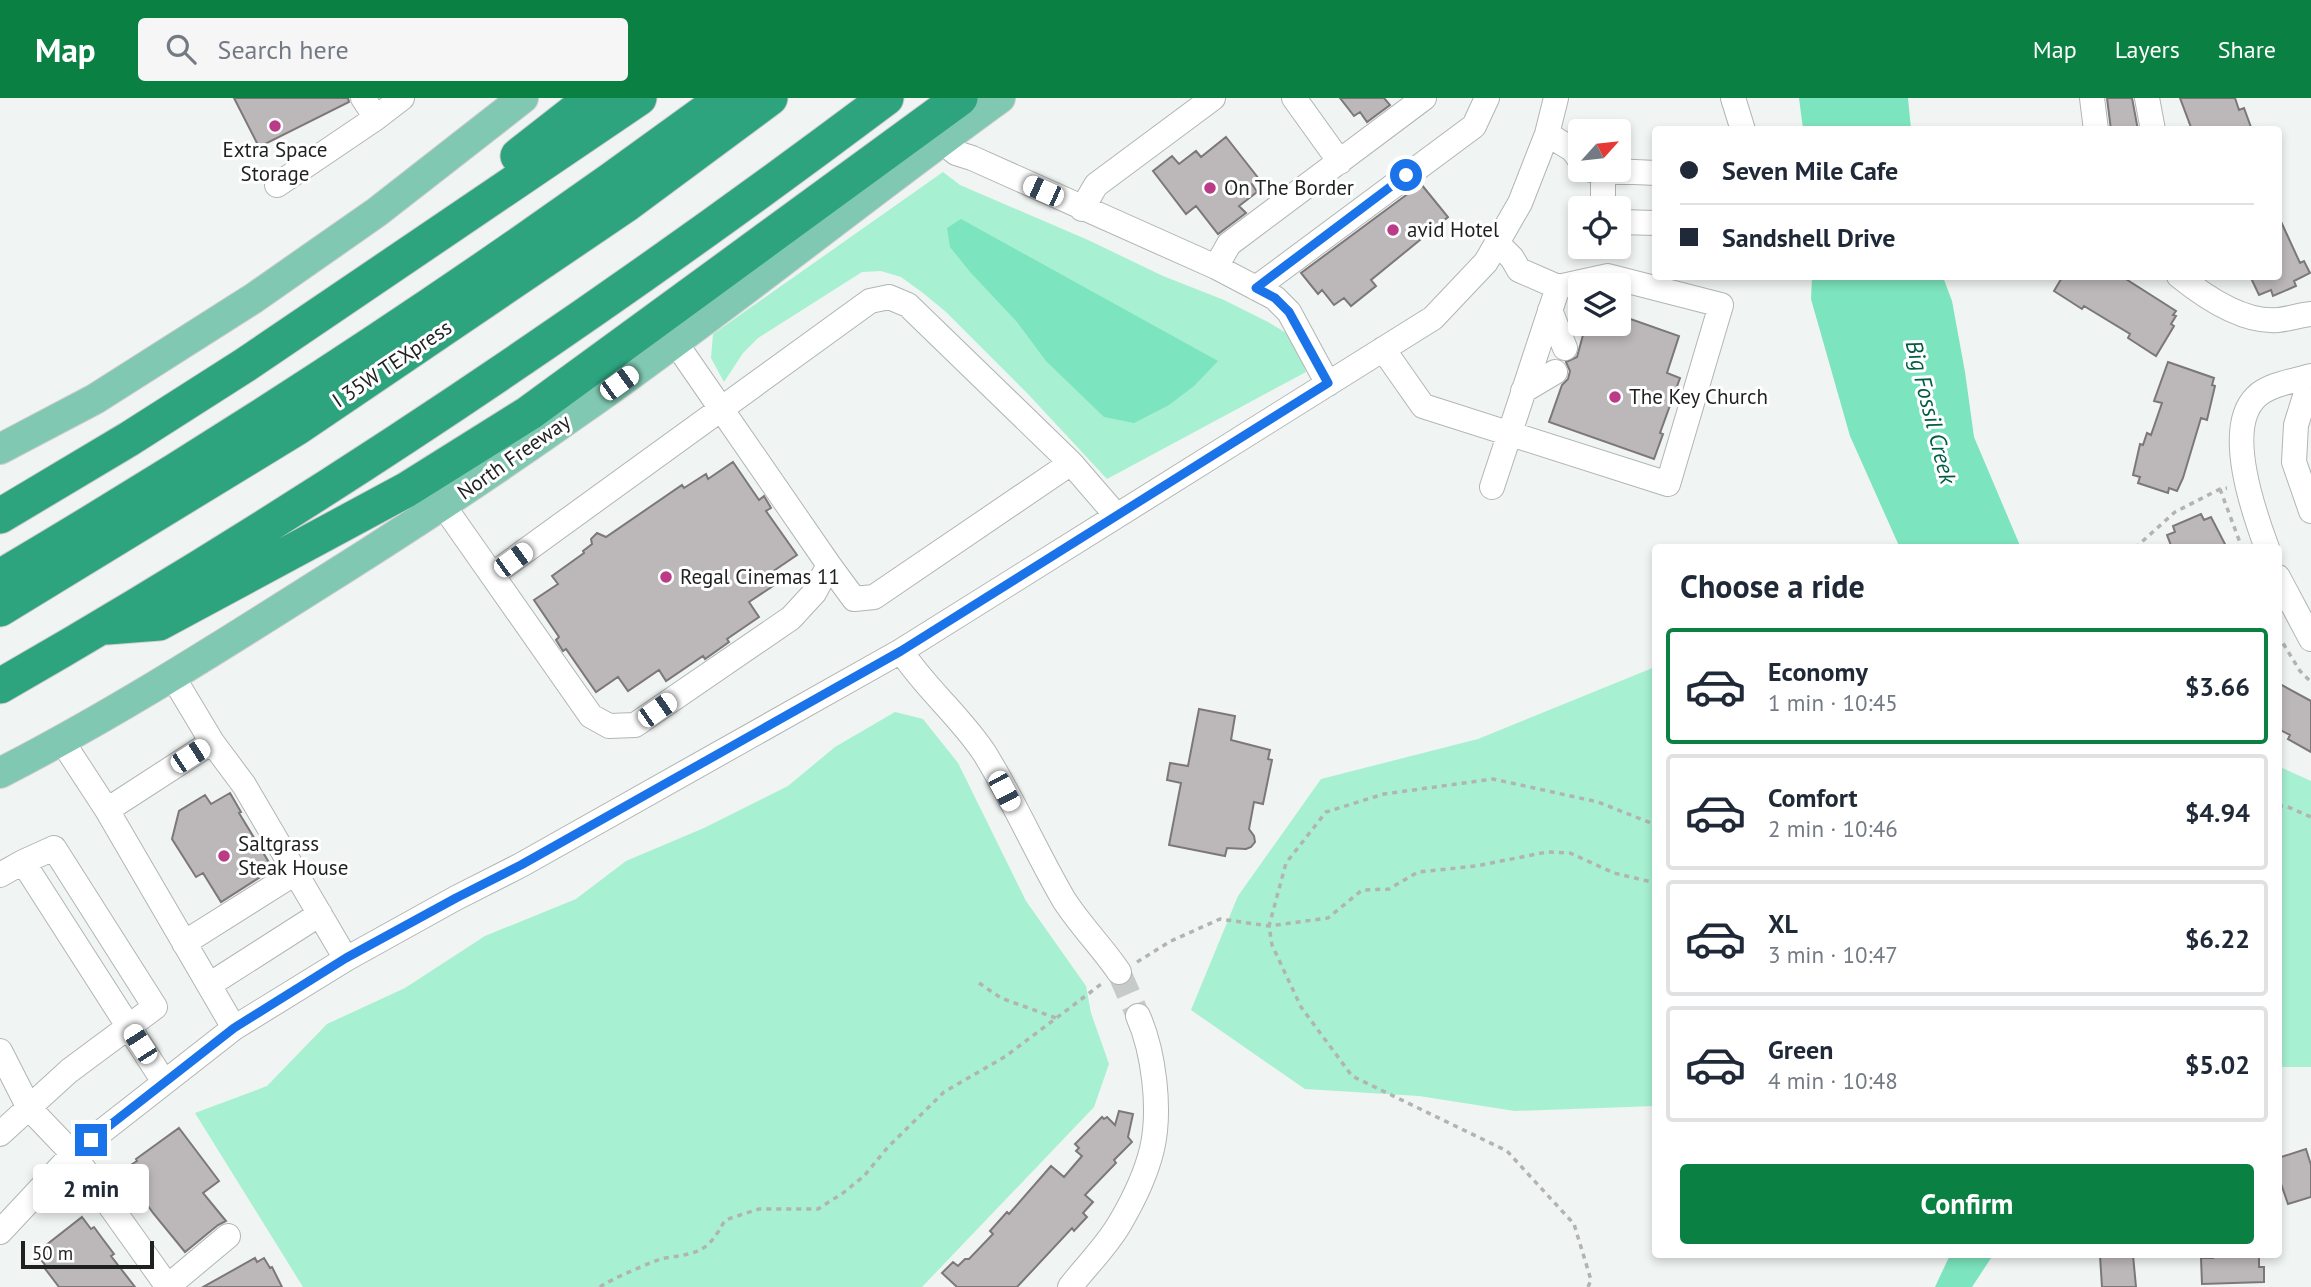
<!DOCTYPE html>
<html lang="en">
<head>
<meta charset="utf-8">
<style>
	body { margin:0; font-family:"PT Sans",sans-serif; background:#f6f6f7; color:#1f2937; height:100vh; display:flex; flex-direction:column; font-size:26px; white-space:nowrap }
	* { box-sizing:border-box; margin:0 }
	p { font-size:23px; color:#747a83 }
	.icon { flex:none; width:38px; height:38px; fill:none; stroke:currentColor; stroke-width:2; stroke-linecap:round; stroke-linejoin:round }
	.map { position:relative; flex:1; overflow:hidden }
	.drawer { position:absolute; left:1652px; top:446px; width:630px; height:714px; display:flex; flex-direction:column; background:#fff; border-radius:7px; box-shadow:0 4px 10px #0003 }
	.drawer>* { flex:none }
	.banner { position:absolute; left:1652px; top:28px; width:630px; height:154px; border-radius:7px; box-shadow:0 4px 10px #0003; display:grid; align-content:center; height:154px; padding:0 28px; background:#fff }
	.needle { width:46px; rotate:63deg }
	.buttons { position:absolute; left:1568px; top:21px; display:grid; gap:14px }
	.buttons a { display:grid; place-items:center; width:63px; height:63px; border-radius:7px; background:#fff; box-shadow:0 4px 10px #0003; font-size:35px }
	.scale { position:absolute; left:21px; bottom:18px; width:133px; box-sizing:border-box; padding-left:7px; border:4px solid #1f2020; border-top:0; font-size:19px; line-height:24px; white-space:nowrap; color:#1f2020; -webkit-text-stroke:5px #fff; paint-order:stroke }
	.end { position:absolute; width:32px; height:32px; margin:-16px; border:9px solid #1a73e8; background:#fff; box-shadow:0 0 0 4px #fff }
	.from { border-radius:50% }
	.bubble { position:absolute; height:49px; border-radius:7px; background:#fff; box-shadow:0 4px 10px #0003; font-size:23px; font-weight:600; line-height:49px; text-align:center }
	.car { position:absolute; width:21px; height:42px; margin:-21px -10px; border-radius:9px; box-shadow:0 0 5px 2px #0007; background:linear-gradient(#fff 24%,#345 0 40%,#fff 0 76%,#345 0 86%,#fff 0) }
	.banner b { display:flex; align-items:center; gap:24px; height:66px; font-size:26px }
	.banner b+b { border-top:2px solid #e0e1e3 }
	.banner i { width:18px; height:18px; background:#1f2937 }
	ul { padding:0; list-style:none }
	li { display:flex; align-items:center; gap:21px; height:116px; margin:0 14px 10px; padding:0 14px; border:4px solid #e0e1e3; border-radius:7px }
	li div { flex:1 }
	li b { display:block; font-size:26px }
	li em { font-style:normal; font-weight:600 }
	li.selected { border-color:#0b8043 }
	li>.icon { width:63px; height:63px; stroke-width:1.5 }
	h2 { padding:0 28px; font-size:32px; line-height:84px }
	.action { display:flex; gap:14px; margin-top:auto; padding:14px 28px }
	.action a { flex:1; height:80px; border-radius:7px; background:#0b8043; color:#fff; font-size:28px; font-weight:600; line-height:80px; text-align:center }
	header { display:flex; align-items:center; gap:42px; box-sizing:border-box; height:98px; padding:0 35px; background:#0b8043; color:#fff }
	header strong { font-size:33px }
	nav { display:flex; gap:38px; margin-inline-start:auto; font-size:24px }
	.search { width:490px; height:63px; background:#f6f6f7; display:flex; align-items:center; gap:18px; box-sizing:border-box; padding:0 24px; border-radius:7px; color:#747a83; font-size:26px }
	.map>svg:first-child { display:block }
	.green { fill:#a7f0d2 }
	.water { fill:#7ce4be }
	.building { fill:#bcb8ba; stroke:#7c787a; stroke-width:2 }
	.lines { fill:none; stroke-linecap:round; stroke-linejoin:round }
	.minor-tunnel { stroke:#c6cac8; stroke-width:24; stroke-dasharray:24 12; stroke-linecap:butt }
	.minor-casing { stroke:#b1b5b3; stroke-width:26 }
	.major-casing { stroke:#cecece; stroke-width:32 }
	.highway-casing { stroke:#cecece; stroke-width:37 }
	.path { stroke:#b1b4b3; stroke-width:3.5; stroke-dasharray:5 5; stroke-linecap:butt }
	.minor { stroke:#fff; stroke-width:24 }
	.major { stroke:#81c8b2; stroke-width:30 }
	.highway { stroke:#2da37e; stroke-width:35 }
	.route { stroke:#1a73e8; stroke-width:9 }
	.poi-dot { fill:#ba3b88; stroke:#fff; stroke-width:2.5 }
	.labels { text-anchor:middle; stroke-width:6; stroke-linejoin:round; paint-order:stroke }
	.poi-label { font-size:21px; fill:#1f2020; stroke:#fff; text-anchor:start }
	.street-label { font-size:21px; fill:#1f2020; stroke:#fff }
	.water-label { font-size:23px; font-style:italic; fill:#015c44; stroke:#fff }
</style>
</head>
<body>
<header>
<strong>Map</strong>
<div class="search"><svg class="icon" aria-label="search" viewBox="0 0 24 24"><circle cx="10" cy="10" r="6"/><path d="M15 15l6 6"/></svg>Search here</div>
<nav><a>Map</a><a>Layers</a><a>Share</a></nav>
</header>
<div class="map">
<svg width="2311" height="1189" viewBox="0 0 2311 1189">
	<rect width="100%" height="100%" fill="#f0f4f2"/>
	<path class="green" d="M 943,74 L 960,87 L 1088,142 L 1163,178 L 1224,202 L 1268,224 L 1288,236 L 1300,258 L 1306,274 L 1107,381 L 1028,296 L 946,214 L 923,195 L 901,179 L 881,173 L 862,174 L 758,240 L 743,255 L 724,284 L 711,260 L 713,236 Z
		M 1655,569 L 1655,1008 L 1515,1013 L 1419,998 L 1305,991 L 1191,912 L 1238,798 L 1321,681 L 1478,641 Z
		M 895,614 L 923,621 L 958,665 L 1026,803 L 1086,888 L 1091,915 L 1109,966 L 1094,1009 L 922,1189 L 303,1189 L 195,1015 L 267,988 L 327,926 L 405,890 L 485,838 L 576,801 L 626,763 L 704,730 L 788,688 L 835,649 Z
		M 2278,668 L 2311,683 L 2311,969 L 2279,969 Z"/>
	<path class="water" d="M 1799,0 L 1908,0 L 1911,31 L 1803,31 Z
		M 961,121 L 1218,263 L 1194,288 L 1169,307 L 1134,325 L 1104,319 L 1046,263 L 1017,224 L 971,175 L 950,149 L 947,130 Z
		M 1812,179 L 1943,179 L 1952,203 L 1965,274 L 1974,339 L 2021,450 L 1900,450 L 1850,338 L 1811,201 Z
		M 1950,1157 L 1993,1157 L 1972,1189 L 1935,1189 Z"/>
	<path class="building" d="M 234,0 L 348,0 L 349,4 L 259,49 Z
		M 1340,0 L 1384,0 L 1390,7 L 1367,24 L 1360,14 L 1354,18 Z
		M 2107,0 L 2132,0 L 2138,32 L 2111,32 Z
		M 2180,0 L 2235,0 L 2239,12 L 2244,10 L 2252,32 L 2192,32 Z
		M 1226,39 L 1259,81 L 1252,86 L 1257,94 L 1239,108 L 1246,115 L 1218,136 L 1196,108 L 1186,116 L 1153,73 L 1172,58 L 1179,66 L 1196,53 L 1201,59 Z
		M 1421,86 L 1448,119 L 1371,182 L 1376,188 L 1351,208 L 1344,200 L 1334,207 L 1322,192 L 1318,196 L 1301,175 Z
		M 2278,117 L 2300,165 L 2304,163 L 2310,175 L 2294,183 L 2296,188 L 2273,198 L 2271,192 L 2259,197 L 2250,178 L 2278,178 Z
		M 2063,178 L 2121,178 L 2176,213 L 2173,217 L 2176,218 L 2171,226 L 2174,228 L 2156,258 L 2128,240 L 2130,236 L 2084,208 L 2082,211 L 2054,193 Z
		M 1619,217 L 1679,238 L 1667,275 L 1680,280 L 1660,335 L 1663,336 L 1654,361 L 1549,324 L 1562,287 L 1568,281 L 1570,273 L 1566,264 L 1577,259 L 1586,226 L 1619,226 Z
		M 2168,264 L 2214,280 L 2212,287 L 2215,288 L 2207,322 L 2201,320 L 2183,380 L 2177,393 L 2169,390 L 2168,395 L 2138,385 L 2140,379 L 2133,377 L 2140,346 L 2143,347 L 2147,335 L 2151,337 L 2162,305 L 2154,303 Z
		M 733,364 L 759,402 L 764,398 L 771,410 L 766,413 L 797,457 L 775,472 L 782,482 L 749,504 L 759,519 L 727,541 L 729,544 L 705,561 L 703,558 L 666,583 L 659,572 L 628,593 L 618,579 L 596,594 L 566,551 L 563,553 L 556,542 L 559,539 L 534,502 L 558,486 L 552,478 L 584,455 L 583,453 L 592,446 L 591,441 L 597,435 L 606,439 L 682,387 L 684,390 L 706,376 L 708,381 Z
		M 2201,416 L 2204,422 L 2211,419 L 2227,450 L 2172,450 L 2167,437 L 2175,434 L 2173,428 Z
		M 2278,585 L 2311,603 L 2311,654 L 2288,641 L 2290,637 L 2278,631 Z
		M 1199,611 L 1235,618 L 1231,642 L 1270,652 L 1268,661 L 1272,662 L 1263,706 L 1254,704 L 1249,731 L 1254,738 L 1255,744 L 1251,749 L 1246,751 L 1227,750 L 1225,758 L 1169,747 L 1181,685 L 1167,682 L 1170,665 L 1188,668 Z
		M 230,695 L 241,714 L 239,715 L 273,771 L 221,804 L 203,775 L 196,779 L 172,741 L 179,713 L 205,697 L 211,706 Z
		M 1119,1013 L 1133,1016 L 1128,1039 L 1132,1044 L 1114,1062 L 1116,1065 L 1085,1097 L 1093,1104 L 1083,1115 L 1087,1119 L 1074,1133 L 1072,1130 L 1017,1189 L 957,1189 L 942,1175 L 953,1164 L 958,1168 L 965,1161 L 969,1161 L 993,1136 L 990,1133 L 1007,1114 L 1009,1116 L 1051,1068 L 1064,1079 L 1082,1058 L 1076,1053 L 1079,1050 L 1075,1046 L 1102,1019 L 1104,1021 L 1107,1019 L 1115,1027 Z
		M 179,1030 L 219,1083 L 203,1095 L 226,1123 L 218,1127 L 185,1154 L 153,1115 L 123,1072 L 137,1063 L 136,1061 Z
		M 2306,1051 L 2311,1067 L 2311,1099 L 2288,1106 L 2278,1077 L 2278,1060 Z
		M 82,1119 L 91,1131 L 94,1129 L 102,1140 L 114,1156 L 111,1158 L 135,1189 L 59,1189 L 43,1168 L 45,1167 L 36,1155 Z
		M 2133,1157 L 2136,1189 L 2102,1189 L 2100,1158 Z
		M 2213,1157 L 2259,1157 L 2259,1169 L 2264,1169 L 2264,1184 L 2202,1186 L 2201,1160 L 2213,1160 Z
		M 255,1160 L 257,1164 L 264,1160 L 270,1170 L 272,1169 L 282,1189 L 203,1189 Z"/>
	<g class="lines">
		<path class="minor-tunnel" d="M 1119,874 L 1138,918"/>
		<g class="minor-casing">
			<path id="minor" d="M 363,0 L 376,20 L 402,0
				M 1294,0 L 1340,64
				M 1733,0 L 1743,32
				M 2092,0 L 2096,32
				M 2147,0 L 2153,32
				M 1547,36 L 1573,52 L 1580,62
				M 941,43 L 956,55 L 972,60 L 1216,169 L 1275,200 L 1289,214 L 1328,286
				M 1591,72 L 1656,75
				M 277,87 L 376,20
				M 1603,110 L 1603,73
				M 1082,111 L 1096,87 L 1213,0
				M 1619,124 L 1656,125
				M 1497,145 L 1512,160 L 1519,172 L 1558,189
				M 1216,169 L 1229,146 L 1424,0
				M 2179,178 C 2205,199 2244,225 2278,222 C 2289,221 2300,217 2311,216
				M 1256,190 L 1474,28 L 1487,0
				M 1550,212 L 1565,250
				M 1383,251 L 1423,308 L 1668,386 L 1721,207 L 1608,178 L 1558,189 L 1492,389
				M 2311,279 L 2296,327 L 2294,364 L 2311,413
				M 1523,293 L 1555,274
				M 443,407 L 591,618 L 609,628 L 635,627 L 791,520 L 814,495 L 829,467 L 675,244
				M 2267,450 C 2254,415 2224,330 2256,299 C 2269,286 2294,283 2311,278
				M 829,467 L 854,501 L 874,499 L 1071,365
				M 492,477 L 870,203 L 889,199 L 908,207 L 1071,365 L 1116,417
				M 2278,479 L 2311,541
				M 901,553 C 925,590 961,619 985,656 C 1014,703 1036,754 1064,802 C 1080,827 1102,849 1119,874
				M 173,579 L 212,644 L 107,712 L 234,930
				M 62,643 L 107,712
				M 212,644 L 244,687 L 346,861
				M 0,777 L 23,764 L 164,984
				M 184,845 L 295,775
				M 209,887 L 320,816
				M 0,953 L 29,1010 L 73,1056 L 168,1189
				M 0,1036 L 69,973 L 155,909 L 54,750 L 23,764
				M 0,1134 L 73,1056 L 234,930 L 346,861 L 456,800 L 521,767 L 901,553 L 1433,220 L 1486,164 L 1520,105 L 1547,36 L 1556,0
				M 167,1189 L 228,1138
				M 1070,1189 C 1086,1168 1107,1148 1120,1125 C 1133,1103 1146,1076 1152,1051 C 1161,1012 1154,954 1138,918"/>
		</g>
		<g class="major-casing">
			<path id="major" d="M 0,351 L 95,301 L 254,200 L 377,114 L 523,0
				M 0,675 C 107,620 207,557 308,493 C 401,435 492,375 581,312 C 724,212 859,102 1000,0"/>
		</g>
		<g class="highway-casing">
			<path id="highway" d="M 518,58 L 592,0
				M 0,418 L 129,341 L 245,267 L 639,0
				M 0,479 C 249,332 491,172 724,0
				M 0,511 L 298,329 L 627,106 L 770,0
				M 107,529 L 159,525 L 406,392 L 529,315 L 960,0
				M 0,588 C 307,412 602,213 886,0"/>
		</g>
		<path class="path" d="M 2220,391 L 2242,450
			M 2135,450 L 2175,414 L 2220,391 L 2227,390
			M 2278,537 L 2300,573 L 2311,584
			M 2278,708 L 2286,708 L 2311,719
			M 1137,864 L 1171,843 L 1220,821 L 1269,828 L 1328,820 L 1362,792 L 1389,791 L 1418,774 L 1476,768 L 1547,754 L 1570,755 L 1614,775 L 1656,785
			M 979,885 L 1001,900 L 1056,920
			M 600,1189 C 607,1183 657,1161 665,1160 C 699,1155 708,1154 725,1122 L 759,1111 L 818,1111 L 843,1095 L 864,1078 L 888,1049 L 944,994 L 1006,958 L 1104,884
			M 1588,1189 L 1591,1182 L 1574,1126 L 1507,1053 L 1352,978 L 1301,909 L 1272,847 L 1269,828 L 1286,765 L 1326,714 L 1384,696 L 1493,681 L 1598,704 L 1656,727"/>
		<use href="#minor" class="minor"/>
		<use href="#major" class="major"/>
		<use href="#highway" class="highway"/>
	</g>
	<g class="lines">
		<path class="route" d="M 91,1042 L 234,930 L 346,860 L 456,800 L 521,767 L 901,553 L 1328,285 L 1289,214 L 1275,200 L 1256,190 L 1406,77"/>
	</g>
	<g class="poi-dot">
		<circle cx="275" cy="28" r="7"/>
		<circle cx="1210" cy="90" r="7"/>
		<circle cx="1393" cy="132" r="7"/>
		<circle cx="1615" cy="299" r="7"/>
		<circle cx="666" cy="479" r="7"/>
		<circle cx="224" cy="758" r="7"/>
	</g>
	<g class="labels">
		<g class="poi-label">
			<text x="275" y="59" text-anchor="middle">Extra Space<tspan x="275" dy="24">Storage</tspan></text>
			<text x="1224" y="97">On The Border</text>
			<text x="1407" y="139">avid Hotel</text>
			<text x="1629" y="306">The Key Church</text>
			<text x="680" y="486">Regal Cinemas 11</text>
			<text x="238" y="753">Saltgrass<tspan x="238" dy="24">Steak House</tspan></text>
		</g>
		<g class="street-label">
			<text transform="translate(392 266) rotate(-34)" y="7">I 35W TEXpress</text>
			<text transform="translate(514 359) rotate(-35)" y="7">North Freeway</text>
		</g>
		<g class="water-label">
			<text transform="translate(1931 314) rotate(76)" y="8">Big Fossil Creek</text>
		</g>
	</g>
</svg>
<div class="buttons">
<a><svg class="needle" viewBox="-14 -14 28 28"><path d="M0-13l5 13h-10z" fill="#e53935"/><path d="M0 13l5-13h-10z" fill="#747a83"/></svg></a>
<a><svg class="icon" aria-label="locate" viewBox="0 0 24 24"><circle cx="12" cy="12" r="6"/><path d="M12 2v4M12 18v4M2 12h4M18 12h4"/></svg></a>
<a><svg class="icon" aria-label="layers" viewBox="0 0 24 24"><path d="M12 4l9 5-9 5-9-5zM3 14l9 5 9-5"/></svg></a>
</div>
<div class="scale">50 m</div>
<i class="end from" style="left:1406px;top:77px"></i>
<i class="end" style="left:91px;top:1042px"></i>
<div class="bubble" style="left:33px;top:1066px;width:116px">2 min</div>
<i class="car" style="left:1043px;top:93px;rotate:294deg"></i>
<i class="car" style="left:619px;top:285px;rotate:54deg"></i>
<i class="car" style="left:513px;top:462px;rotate:54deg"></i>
<i class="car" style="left:657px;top:612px;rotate:55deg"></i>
<i class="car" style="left:190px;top:658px;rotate:57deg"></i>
<i class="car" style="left:1004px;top:693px;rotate:152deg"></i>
<i class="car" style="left:140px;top:946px;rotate:327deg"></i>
<div class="banner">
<b><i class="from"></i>Seven Mile Cafe</b>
<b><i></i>Sandshell Drive</b>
</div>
<section class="drawer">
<h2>Choose a ride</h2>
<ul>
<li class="selected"><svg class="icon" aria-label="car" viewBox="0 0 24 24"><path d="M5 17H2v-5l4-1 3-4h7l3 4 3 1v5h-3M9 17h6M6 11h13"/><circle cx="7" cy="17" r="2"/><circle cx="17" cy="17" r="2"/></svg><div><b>Economy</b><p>1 min · 10:45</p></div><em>$3.66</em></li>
<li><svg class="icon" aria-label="car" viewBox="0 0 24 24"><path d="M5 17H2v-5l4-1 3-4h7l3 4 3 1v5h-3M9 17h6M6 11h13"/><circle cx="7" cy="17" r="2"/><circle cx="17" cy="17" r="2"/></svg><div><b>Comfort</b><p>2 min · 10:46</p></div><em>$4.94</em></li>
<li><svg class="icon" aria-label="car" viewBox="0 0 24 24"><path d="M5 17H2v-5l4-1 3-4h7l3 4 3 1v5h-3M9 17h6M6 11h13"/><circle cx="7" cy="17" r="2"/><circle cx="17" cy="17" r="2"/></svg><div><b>XL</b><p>3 min · 10:47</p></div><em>$6.22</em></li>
<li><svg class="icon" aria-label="car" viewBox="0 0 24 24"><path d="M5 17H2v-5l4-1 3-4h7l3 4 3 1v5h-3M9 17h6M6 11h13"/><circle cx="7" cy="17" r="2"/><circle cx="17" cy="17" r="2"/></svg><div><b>Green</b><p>4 min · 10:48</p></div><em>$5.02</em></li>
</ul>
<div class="action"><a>Confirm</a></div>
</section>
</div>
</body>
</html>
